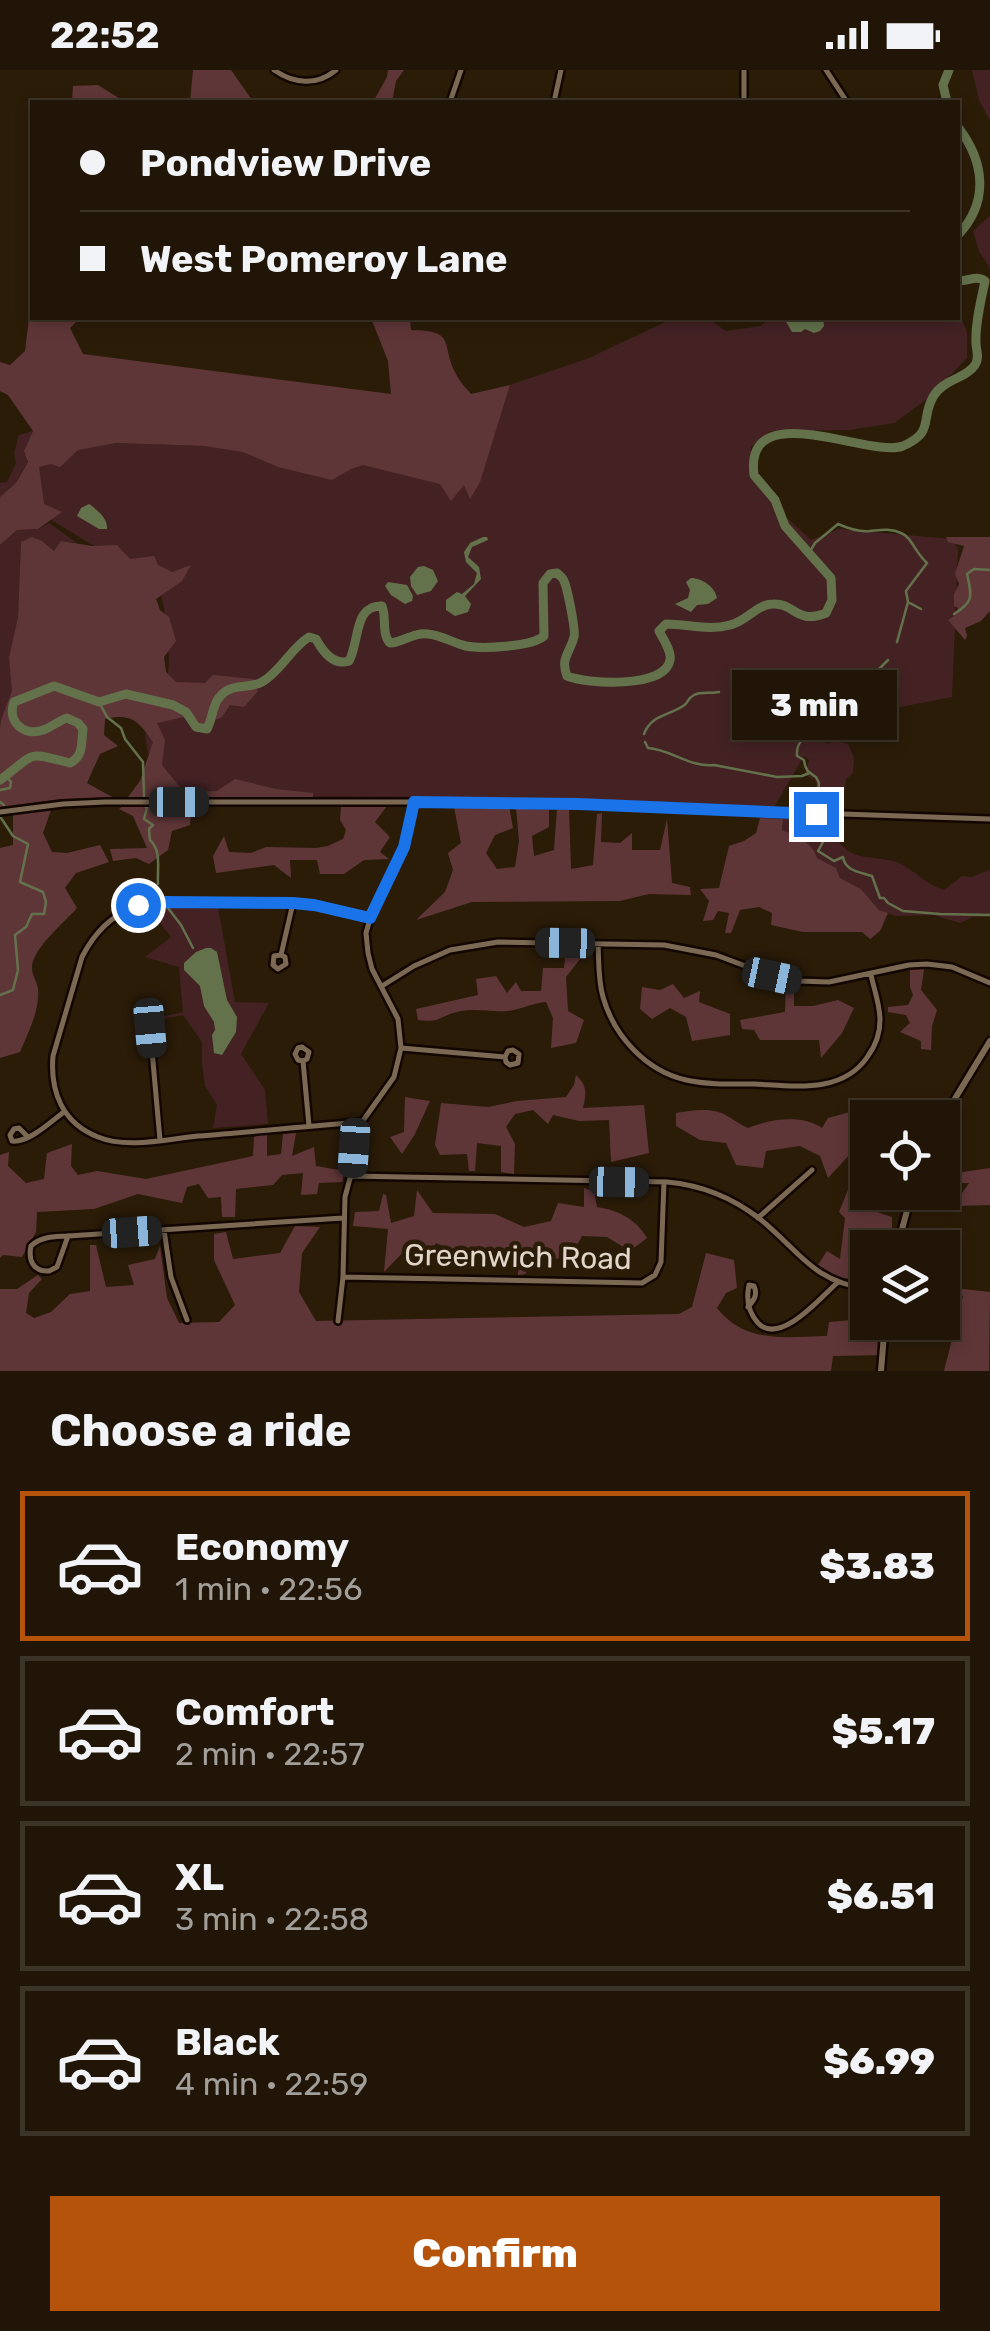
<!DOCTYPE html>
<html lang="en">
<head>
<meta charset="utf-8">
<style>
	body { margin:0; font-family:Rubik,sans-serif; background:#2d2214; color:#f1f3f6; height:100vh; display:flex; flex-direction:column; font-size:38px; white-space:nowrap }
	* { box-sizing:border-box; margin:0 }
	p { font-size:32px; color:#a29f9b }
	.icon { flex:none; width:55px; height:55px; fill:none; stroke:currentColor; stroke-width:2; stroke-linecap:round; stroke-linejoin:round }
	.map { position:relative; height:1301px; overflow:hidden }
	.side { display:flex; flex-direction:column; background:#201506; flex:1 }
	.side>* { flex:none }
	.hud { position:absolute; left:30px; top:30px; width:930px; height:220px; border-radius:0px; box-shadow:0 5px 15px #0003,0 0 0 2px #3d3428; display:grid; align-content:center; height:220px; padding:0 50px; background:#201506 }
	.controls { position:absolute; left:850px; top:1030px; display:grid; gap:20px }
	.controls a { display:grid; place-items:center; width:110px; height:110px; border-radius:0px; background:#201506; box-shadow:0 5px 15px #0003,0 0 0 2px #3d3428; font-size:50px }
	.end { position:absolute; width:45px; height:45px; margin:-22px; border:12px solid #1a73e8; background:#fff; box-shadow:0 0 0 5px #fff }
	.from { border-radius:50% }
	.bubble { position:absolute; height:70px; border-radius:0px; background:#201506; box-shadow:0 5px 15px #0003,0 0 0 2px #3d3428; font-size:32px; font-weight:800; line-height:70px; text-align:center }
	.car { position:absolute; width:30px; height:60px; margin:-30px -15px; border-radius:12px; box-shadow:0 0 8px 2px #0007; background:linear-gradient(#222 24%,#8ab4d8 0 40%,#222 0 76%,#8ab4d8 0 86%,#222 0) }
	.hud b { display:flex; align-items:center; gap:35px; height:95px; font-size:38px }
	.hud b+b { border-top:2px solid #3d3428 }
	.hud i { width:25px; height:25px; background:#f1f3f6 }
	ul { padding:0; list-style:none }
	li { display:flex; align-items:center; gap:30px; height:150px; margin:0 20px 15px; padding:0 30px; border:5px solid #3d3428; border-radius:0px }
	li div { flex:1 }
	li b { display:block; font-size:38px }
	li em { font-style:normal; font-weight:800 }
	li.on { border-color:#b45309 }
	li>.icon { width:90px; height:90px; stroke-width:1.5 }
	h2 { padding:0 50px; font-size:45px; line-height:120px }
	.primary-button { display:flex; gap:20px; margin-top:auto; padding:20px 50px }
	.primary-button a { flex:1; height:115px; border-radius:0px; background:#b45309; color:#fff; font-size:40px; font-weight:800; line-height:115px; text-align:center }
	.status { display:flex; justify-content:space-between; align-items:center; height:70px; padding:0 50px; background:#201506; direction:ltr }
	.status svg { height:28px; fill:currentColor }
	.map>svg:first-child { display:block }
	.green { fill:#442224 }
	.forest { fill:#5f3638 }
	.water { fill:#64724c }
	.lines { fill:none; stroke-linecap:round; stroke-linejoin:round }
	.stream { stroke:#64724c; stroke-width:2.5 }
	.river { stroke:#64724c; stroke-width:9 }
	.minor-casing { stroke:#130600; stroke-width:10 }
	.secondary-casing { stroke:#130600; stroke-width:11 }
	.minor { stroke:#7b6953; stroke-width:5 }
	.secondary { stroke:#7b6953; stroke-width:6 }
	.route { stroke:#1a73e8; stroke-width:12 }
	.labels { text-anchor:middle; stroke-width:9; stroke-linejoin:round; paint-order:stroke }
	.street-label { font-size:30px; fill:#e1d6ca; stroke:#2b1c08 }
</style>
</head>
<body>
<div class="status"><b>22:52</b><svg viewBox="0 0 49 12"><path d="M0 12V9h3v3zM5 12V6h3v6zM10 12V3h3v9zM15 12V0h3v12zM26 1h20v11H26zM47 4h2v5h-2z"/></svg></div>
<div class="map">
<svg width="990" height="1301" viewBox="0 0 990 1301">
	<rect width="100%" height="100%" fill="#2b1c08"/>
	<path class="green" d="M 972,0 L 990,0 L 990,51 L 979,30 Z
		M 990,146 L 990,198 L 979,181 L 973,161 Z
		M 958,241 L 967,262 L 967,288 L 926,330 L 894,353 L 849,360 L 771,361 L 751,377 L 752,409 L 772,434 L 811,470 L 839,459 L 952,469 L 958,479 L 952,627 L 849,647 L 845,659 L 839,659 L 835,664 L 825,663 L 821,666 L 827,674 L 835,670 L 848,674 L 854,688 L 853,703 L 846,709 L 842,739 L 809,737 L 821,731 L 815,710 L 805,705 L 809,690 L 804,686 L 774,737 L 446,727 L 182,726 C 161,707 138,683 148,652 C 153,637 163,624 167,609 C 172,588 166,535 158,515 L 53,451 L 34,435 L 39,384 L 116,373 L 205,376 L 482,404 L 510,315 L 589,288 L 674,248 L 707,248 L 726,261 L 761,256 L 770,248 L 958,248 Z
		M 33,361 L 24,381 L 28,391 L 16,413 L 0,427 L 0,413 L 7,412 L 16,393 L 14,383 L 19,365 Z
		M 49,453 L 77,473 L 61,471 L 54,481 L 42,471 L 21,472 L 18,547 L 9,587 L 13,621 L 1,650 L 0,658 L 0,475 L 17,460 L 38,459 Z
		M 827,748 L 820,754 L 820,762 L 829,771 L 838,771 C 853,792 874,785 896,792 C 914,799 924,814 944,820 L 962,806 L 971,807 L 990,800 L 990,846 L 973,847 L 960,853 L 934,845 L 895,846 L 879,840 L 861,819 L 840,808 L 836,798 L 817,788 L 782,760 L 783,749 Z
		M 156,836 L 218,837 L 235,932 L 269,933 L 241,984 L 265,1020 L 268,1054 L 213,1058 L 217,1035 L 205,1016 L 202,994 L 202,972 L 183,945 L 162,949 L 161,947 L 183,942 L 179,897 L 145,887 L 171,867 L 148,838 Z"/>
	<path class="forest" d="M 193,0 L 231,0 L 252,30 L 263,32 L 190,32 Z
		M 388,0 L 404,0 L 396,11 L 392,32 L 373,32 L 387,7 Z
		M 98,15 L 125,32 L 72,32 L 73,16 Z
		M 32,224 L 32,248 L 80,248 L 70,258 L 83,284 L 391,324 L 388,291 L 371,248 L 410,248 L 411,260 C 458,261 440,274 456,304 C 459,311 466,318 471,324 L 510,315 L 480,412 L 470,429 L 464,415 L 451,431 L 440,414 L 363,395 L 351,399 L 332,410 L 278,397 L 243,382 L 205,376 L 116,373 L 78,380 L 60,397 L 51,394 L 39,397 L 44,434 L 62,442 L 38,459 L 17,460 L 0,475 L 0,427 L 16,413 L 28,392 L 24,381 L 33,361 L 8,325 L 0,321 L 0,292 L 10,295 L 25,281 Z
		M 32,467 L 42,471 L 54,481 L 61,471 L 92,476 L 117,475 L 130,489 L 154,486 L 158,495 L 172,502 L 191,495 L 182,511 L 156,529 L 160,540 L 169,547 L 176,571 L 164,587 L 166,602 L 176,612 L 205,613 L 213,605 L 253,609 L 258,621 L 244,637 L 230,635 L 222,647 L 203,655 L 184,647 L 157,653 L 165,670 L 162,695 L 184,722 L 217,721 L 235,709 L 276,719 L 313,723 L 313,729 L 128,727 L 140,711 L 153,672 C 138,651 132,643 105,649 L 104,665 L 118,676 L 100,684 L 87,713 L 114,728 L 61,729 L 0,737 L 0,658 L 1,650 L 12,621 L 9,587 L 18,547 L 21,472 Z
		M 946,467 L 990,467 L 990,541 L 981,551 L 965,558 L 967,566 L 965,570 L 948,550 L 954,546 L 958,538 L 954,536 L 954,524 L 959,514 L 955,504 L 964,476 L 948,472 Z
		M 126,734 L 192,737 L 190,755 L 172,761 L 168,780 L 149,794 L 136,788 L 113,791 L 110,779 L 147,778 L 133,746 L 119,739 Z
		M 341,736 L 387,736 L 375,752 L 390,767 L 380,782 L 389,789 L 364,790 L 344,804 L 320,804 L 317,790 L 290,790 L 291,808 L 274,795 L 216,803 L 213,786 L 224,766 L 229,782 L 251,783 L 266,777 L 316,778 L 328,776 L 343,769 L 346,760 L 340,750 Z
		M 509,736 L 513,758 L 495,765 L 486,783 L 497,799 L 515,797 L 519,771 L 516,738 L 549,739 L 549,757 L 532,766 L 534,786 L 554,780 L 557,739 L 569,739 L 571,799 L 593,795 L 597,744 L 602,743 L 601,772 L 620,773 L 632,763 L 632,780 L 660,780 L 667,749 L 672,813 L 690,817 L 691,825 L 649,824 L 620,831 L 472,832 L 416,850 L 445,822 L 453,800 L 448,783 L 461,773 L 454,737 Z
		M 51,740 L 43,763 L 52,782 L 67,783 L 100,775 L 109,792 L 76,803 L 65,818 L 77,838 C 64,853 34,877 32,896 C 31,903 37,912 38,919 C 40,940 28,963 20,982 L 0,988 L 0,778 L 13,775 L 13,745 Z
		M 760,748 L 783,749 L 782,760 C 797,767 812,772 817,788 L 836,798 L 840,808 L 861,819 L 879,840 L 888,843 L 880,861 L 870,869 L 862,862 L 803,862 L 771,855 L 772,843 L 759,837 L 740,840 L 731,863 L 725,863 L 729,843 L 718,841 L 713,850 L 703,851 L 709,831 L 700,819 L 719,818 L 729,776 L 744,771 L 756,763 Z
		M 566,878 L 587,880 L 566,907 L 568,941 L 584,950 L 576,973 L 551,978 L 553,948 L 546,932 C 534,933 526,937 514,940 C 497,944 475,937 457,942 C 437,947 441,953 418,950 L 416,939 L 478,925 L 476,909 L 496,906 L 507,923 L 516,912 L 521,921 L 541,921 L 543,898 L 564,898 Z
		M 910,899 L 924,899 L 921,920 L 937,940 L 932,956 L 931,980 L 921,979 L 921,971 L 900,962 L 910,953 L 906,945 L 888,942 L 888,937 L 908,935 L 913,925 L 910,917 Z
		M 786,913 L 794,916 L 794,936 L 813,936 L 838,930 L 854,938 L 842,963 L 821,988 L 819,970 L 760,970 L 754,960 L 742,959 L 740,950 L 785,942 Z
		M 673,914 L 684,928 L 700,921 L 699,932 L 730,944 L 730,965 L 692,971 L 686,947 L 670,938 L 652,949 L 640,939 L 642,917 L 660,920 Z
		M 576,1005 C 588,1016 586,1024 583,1038 L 644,1035 L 649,1083 L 611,1092 L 609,1050 L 579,1051 L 553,1045 L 548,1054 L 533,1040 L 515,1044 L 506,1057 L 515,1074 L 514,1104 L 501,1102 L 501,1076 L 477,1073 L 475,1101 L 469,1101 L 467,1084 L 440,1085 L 435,1075 L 441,1033 L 488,1037 L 517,1031 L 566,1027 L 574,1015 Z
		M 405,1027 L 430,1031 L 415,1064 L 402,1084 L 390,1067 L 404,1062 Z
		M 872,1036 L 848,1060 L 857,1065 L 864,1079 L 853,1081 L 828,1108 L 820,1086 L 800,1076 L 766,1081 L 763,1098 L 736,1095 L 726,1073 L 700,1070 L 676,1056 L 676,1043 C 689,1041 705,1038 718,1042 C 727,1044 738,1054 748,1058 C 770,1049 802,1044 822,1058 L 828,1048 Z
		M 267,1063 L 267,1086 L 281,1084 L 283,1064 L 296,1063 L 292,1086 L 314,1077 L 316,1096 L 345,1101 L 342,1112 L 319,1113 L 317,1124 L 301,1125 L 303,1103 L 282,1105 L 273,1115 L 236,1119 L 235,1147 L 222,1147 L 221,1127 L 208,1128 L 199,1114 L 187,1117 L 182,1133 L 138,1124 L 94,1139 L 37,1142 L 36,1162 L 22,1187 L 3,1185 L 0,1188 L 0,1085 L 9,1082 L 8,1096 L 26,1113 L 44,1109 L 47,1083 L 72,1074 L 71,1096 L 78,1105 L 97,1101 L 146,1109 L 253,1086 L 254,1067 Z
		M 990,1098 L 990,1135 L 953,1136 L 969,1113 L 946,1113 L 943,1105 Z
		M 867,1109 L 868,1122 L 880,1123 L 871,1140 L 892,1147 L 892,1158 L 868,1158 L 860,1209 L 839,1208 L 818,1195 L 827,1181 L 840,1189 L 845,1148 L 839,1142 L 852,1110 Z
		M 584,1118 L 594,1121 L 597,1137 C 618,1140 636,1149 647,1168 L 630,1181 L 607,1167 L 582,1166 C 575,1180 566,1190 549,1189 L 544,1180 L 525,1204 L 518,1205 L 519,1181 L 507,1185 L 480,1181 L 453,1181 L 436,1173 L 422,1200 L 422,1176 L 410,1175 L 384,1202 L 388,1159 L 353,1156 L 355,1142 L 379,1141 L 383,1124 L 386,1125 L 391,1153 L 414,1146 L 417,1120 L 433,1143 L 495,1144 L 524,1157 L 551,1151 L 558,1133 L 584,1137 Z
		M 295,1156 L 320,1157 L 302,1183 L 299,1222 L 316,1251 L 679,1244 L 692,1237 L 706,1183 L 734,1190 L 737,1218 L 726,1223 L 717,1238 C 745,1274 785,1267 827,1266 L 829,1252 L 852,1250 L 885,1253 L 883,1285 L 833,1286 L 831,1301 L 0,1301 L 0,1219 L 17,1219 L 38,1205 L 42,1209 L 29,1223 L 26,1243 L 34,1248 L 51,1242 L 70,1224 L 90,1221 L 90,1175 L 96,1175 L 106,1217 L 134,1215 L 128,1195 L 155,1189 L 160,1176 L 167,1228 L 179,1253 L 219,1252 L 235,1235 L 214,1190 L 214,1164 L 226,1162 L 233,1189 L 280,1183 Z
		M 954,1218 L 990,1222 L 989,1301 L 944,1301 L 963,1226 Z"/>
	<path class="water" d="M 784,248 L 823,248 L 824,256 L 820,261 L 814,263 L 805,259 L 801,262 L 792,262 Z
		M 89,434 C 97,440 108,448 107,459 L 99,459 L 77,446 L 81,438 Z
		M 483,467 L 487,467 L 488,470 L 472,477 L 468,487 L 479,497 L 481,509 L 465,526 L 471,534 L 468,542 L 455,546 L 446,540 L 446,530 L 457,522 L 462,524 L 474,514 L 477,503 L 466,492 L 464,482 L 470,473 Z
		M 424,496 L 433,500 L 438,511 L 431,521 L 417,525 L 411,516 L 410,507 L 418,497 Z
		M 691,508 C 702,508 715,517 717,528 L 708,534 L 697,535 L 691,542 L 675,534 L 688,528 L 690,520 L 686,512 Z
		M 388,512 L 407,515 L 413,526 L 412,531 L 405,534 L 391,525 L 385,516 Z
		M 206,878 L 211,878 L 217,882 L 227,930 L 237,947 L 236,962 L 222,985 L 214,983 L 212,965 L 215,960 L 214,952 L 204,936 L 200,916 L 184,900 L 184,893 L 196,882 Z"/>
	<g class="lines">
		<path class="stream" d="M 809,483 L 815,473 L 838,454 C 847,458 860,462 870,461 C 881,460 890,458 901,463 C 912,467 915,483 927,493 L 906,521 L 908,532 L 921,539
			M 954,544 C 974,531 972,527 967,504 L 974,499 L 990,500
			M 897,572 L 908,532
			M 99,632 L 107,647 L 121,658 L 125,669 L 143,692 L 144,726
			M 815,663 C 803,666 796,674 797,686 L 804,690 C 805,700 808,702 816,707 L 819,713 L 818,724 L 823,728 L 822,738
			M 644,664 C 651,645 668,646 683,636 C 690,632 686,629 694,625 C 701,621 711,624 719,622
			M 827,665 L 846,664 C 848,652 858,645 859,634 L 844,635 L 842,631 L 844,621 L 868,610 L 888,590
			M 645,672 L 648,678 C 670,679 691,698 714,695 L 777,707 L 802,706 L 809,703
			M 0,720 L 10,718 L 11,712 L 6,706
			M 0,732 L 4,735
			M 144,735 L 147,738 L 144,749 L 153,755 L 149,759 L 150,770 C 162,781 157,799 158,814
			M 820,748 L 812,757 L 812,763 L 823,772 L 818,781 L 834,791 L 843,787 C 845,801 860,802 872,806 L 880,828 L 884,828 L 888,833 L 903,841 L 940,844 L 990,845
			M 168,838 L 181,855 L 193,878
			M 0,925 L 13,920 L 18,900 L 15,865 L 26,857 L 32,844 L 44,844 L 46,832 L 43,822 L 20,812 L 28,774 L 13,766 L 1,748"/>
		<path class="river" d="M 947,32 L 943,15 L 949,0
			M 958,57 C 984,91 990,131 958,165
			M 0,710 C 37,683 24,681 70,693 C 84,686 81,673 83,659 L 78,653 L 67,648 C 58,651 52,657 43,660 C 23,667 7,651 14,632 L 54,616 L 99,632 L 126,624 L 173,635 L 186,642 L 196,657 L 207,659 C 212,650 212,638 218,629 C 231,611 247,620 262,612 C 281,601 291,578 309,567 L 316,569 C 323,582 334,596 349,591 C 360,572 353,535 382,536 C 387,548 381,563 390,573 C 403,572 414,562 428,564 C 441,565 453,573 466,576 C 482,579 531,577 544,566 L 543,513 L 550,504 L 557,503 C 559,505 562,507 563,509 C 567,515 576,561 574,567 C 570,583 560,588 567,606 C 586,614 665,619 670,590 C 672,581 663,569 659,561 L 666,554 C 688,554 709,561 730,555 C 746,552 757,534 773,534 C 795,533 796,555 826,543 L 832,530 L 831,508 L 785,456 L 775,430 L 754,405 C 744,324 871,389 903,376 C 935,362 920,350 933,327 C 943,309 966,309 975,295 C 980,288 976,280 976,273 C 975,253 981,231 985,211 C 975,204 967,213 958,210"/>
		<g class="minor-casing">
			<path id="minor" d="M 274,0 C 294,14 317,16 336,0
				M 826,0 L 847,32
				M 450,32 L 461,0
				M 554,32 L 561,0
				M 744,32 L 744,0
				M 0,742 L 63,734 L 105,732 L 413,732 L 578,735 L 990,749
				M 598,874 C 599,892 598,910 603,927 C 614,966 646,1001 686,1010 C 709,1015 733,1014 755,1014 C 795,1016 843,1024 868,986 C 876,975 880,963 880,950 C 880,935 874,919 871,905
				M 281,885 L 285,887 L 286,894 L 278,899 L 273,895 L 274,886 L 281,885 L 293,833
				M 382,916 L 414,896 L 450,880 L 498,872 L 664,875 L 716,885 L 772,906 L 798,911 L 829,912 L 909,895 L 927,894 L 952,897 L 990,913
				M 150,958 L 143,954 L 142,949 L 149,943 L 154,944 L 157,949 L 156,955 L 150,958 L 160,1070
				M 401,978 L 505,987 L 508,981 L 513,980 L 519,984 L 518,993 L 510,995 L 506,992 L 505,987
				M 303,991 L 298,990 L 295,984 L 298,978 L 302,977 L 309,982 L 307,989 L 303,991 L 309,1056
				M 362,1052 C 307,1056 253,1062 198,1066 C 167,1069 127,1079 98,1067 C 62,1053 50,1021 53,986 L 82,887 C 111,830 151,831 207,832 C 236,832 264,833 293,833 L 313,835 L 370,849
				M 28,1067 L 19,1058 L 14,1059 L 10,1065 L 12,1071 C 29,1073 50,1052 64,1042
				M 351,1106 L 667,1112 C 701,1115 733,1128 760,1149 C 800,1181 811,1211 868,1219
				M 758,1148 L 812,1100
				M 164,1160 L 171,1207 L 187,1250
				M 68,1166 L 57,1197 L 49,1201 C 33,1202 28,1190 31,1176 C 41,1166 55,1167 68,1166 L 343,1148
				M 343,1207 L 642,1213 L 655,1205 L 661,1192 L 664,1112
				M 748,1237 C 754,1230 758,1225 754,1216 L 749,1215 C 746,1229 748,1242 758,1253 C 780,1276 820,1228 837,1213
				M 338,1251 L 343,1207 L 345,1127 L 352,1101 L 354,1078 L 362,1052 L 394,1007 L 401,978 L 398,949 L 372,899 L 368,883 L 366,863 L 370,849 L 403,777 L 413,732"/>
		</g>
		<g class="secondary-casing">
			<path id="secondary" d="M 942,1050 L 990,971
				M 897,1178 L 912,1122
				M 881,1301 L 885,1252"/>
		</g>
		<use href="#minor" class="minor"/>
		<use href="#secondary" class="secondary"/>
	</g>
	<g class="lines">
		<path class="route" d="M 138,835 L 166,832 L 293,833 L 314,835 L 370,848 L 404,777 L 414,732 L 578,734 L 816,744"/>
	</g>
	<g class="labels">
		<g class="street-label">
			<text transform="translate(518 1187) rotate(1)" y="10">Greenwich Road</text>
		</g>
	</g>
</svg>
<div class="controls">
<a><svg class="icon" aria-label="locate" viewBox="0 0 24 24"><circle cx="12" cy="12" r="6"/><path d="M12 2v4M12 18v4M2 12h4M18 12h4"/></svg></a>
<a><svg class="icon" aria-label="layers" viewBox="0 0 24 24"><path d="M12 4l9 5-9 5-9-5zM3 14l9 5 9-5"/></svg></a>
</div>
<i class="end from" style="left:138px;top:835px"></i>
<i class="end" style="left:816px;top:744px"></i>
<div class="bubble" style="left:732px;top:600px;width:165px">3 min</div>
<i class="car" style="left:179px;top:732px;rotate:90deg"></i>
<i class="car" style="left:565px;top:873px;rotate:271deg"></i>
<i class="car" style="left:772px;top:906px;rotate:102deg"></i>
<i class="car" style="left:150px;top:958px;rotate:175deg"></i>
<i class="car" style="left:354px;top:1078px;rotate:184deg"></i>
<i class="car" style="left:619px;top:1112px;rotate:91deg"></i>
<i class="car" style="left:132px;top:1162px;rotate:86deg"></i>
<div class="hud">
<b><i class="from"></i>Pondview Drive</b>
<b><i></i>West Pomeroy Lane</b>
</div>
</div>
<section class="side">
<h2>Choose a ride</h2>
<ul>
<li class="on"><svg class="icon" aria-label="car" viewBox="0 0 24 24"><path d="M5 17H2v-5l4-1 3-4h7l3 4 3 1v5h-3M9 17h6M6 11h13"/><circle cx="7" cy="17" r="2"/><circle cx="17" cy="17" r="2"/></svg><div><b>Economy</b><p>1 min · 22:56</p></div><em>$3.83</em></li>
<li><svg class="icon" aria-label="car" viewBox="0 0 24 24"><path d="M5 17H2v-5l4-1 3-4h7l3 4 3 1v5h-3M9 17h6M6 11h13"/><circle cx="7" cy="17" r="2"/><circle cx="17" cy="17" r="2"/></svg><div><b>Comfort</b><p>2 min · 22:57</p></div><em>$5.17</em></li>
<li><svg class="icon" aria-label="car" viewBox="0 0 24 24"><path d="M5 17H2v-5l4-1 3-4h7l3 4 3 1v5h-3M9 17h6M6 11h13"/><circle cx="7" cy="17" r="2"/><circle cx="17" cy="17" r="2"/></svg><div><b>XL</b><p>3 min · 22:58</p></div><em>$6.51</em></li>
<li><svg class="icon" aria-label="car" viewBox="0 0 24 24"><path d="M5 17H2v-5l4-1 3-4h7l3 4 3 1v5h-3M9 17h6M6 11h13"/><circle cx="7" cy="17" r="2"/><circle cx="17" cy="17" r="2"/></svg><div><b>Black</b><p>4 min · 22:59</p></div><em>$6.99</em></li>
</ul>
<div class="primary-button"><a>Confirm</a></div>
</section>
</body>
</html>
